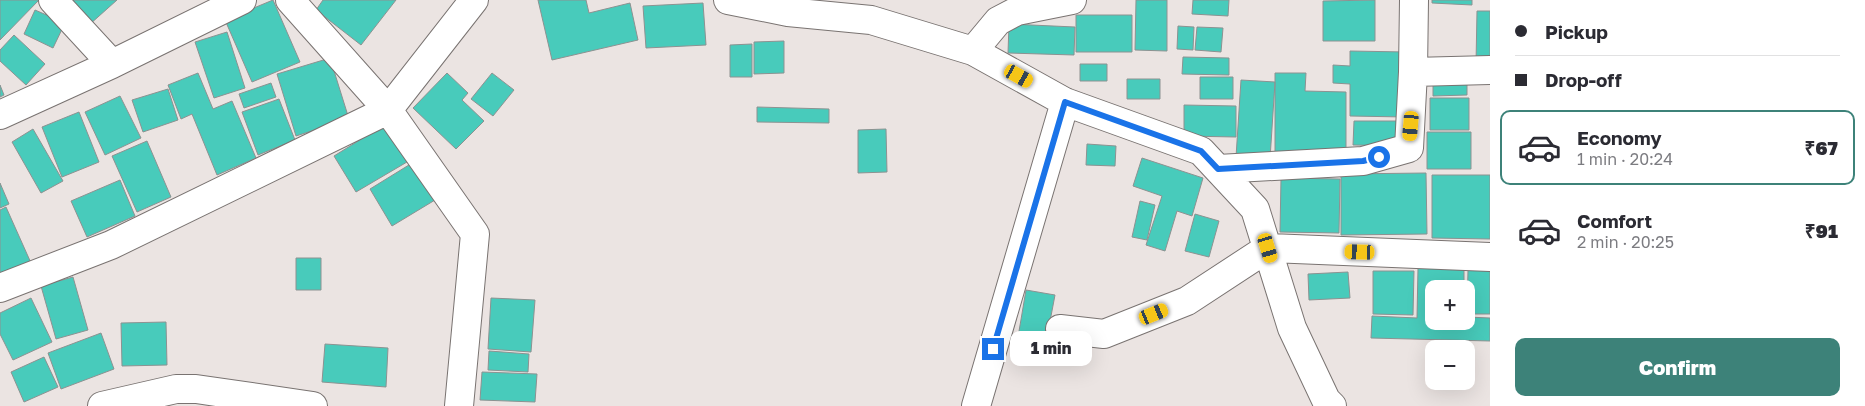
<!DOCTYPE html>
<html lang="en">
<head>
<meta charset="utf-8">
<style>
	body { margin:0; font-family:"Golos Text",sans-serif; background:#f2f2f3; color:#2b2b33; height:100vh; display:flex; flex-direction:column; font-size:19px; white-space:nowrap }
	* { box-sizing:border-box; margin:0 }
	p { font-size:16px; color:#7c7c81 }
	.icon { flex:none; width:28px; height:28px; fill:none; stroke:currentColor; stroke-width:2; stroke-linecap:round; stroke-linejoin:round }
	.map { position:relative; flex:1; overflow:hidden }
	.panel { display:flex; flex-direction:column; background:#fff; width:375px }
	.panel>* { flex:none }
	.hud { display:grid; align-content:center; height:110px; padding:0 25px; background:#fff }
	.controls { position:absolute; left:1425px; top:280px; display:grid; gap:10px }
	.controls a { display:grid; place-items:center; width:50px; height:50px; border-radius:10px; background:#fff; box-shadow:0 5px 20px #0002; font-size:25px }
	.end { position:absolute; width:22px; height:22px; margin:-11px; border:6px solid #1a73e8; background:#fff; box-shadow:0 0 0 2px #fff }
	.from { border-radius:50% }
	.bubble { position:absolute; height:35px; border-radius:10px; background:#fff; box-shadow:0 5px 20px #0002; font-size:16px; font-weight:800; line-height:35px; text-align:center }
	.car { position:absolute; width:15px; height:30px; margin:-15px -8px; border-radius:6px; box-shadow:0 0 4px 1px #0007; background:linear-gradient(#f5c518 24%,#345 0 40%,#f5c518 0 76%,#345 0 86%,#f5c518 0) }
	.hud b { display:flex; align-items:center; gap:18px; height:48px; font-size:19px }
	.hud b+b { border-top:1px solid #e1e1e2 }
	.hud i { width:12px; height:12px; background:#2b2b33 }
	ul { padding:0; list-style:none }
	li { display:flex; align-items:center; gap:15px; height:75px; margin:0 10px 8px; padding:0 15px; border:2px solid transparent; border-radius:10px }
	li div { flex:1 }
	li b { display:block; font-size:19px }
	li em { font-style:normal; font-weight:800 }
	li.on { border-color:#3d8279 }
	li>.icon { width:45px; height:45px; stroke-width:1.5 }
	.primary-button { display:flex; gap:10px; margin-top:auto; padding:10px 25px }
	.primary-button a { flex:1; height:58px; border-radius:10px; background:#3d8279; color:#fff; font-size:20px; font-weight:800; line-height:58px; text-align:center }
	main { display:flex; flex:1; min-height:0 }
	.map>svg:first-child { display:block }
	.building { fill:#48cbbb; stroke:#8c9291 }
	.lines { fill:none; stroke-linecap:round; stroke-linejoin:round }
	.minor-casing { stroke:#797371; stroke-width:30 }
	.minor { stroke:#fff; stroke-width:28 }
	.route { stroke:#1a73e8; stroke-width:6 }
</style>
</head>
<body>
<main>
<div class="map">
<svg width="1490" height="406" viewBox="0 0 1490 406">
	<rect width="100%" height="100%" fill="#ebe4e2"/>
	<path class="building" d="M 0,0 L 39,0 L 0,40 Z
		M 70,0 L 117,0 L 89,25 Z
		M 273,0 L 300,62 L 252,82 L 225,20 Z
		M 323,0 L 396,0 L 361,45 L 316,10 Z
		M 538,0 L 586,0 L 589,13 L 630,3 L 638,40 L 552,60 Z
		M 1136,0 L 1167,0 L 1167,51 L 1135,50 Z
		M 1193,0 L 1229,0 L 1228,16 L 1192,14 Z
		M 1375,0 L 1375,41 L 1323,41 L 1323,1 Z
		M 1432,0 L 1472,0 L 1472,5 L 1432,3 Z
		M 703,3 L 706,45 L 646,48 L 643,6 Z
		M 35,10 L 65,23 L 53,48 L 24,34 Z
		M 1477,11 L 1490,11 L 1490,65 L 1476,64 Z
		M 1076,15 L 1132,15 L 1132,52 L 1076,52 Z
		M 1009,24 L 1075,27 L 1074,55 L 1008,53 Z
		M 1178,26 L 1194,27 L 1193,50 L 1177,49 Z
		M 1197,27 L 1223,28 L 1221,52 L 1195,50 Z
		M 227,32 L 245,88 L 214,98 L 195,42 Z
		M 14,35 L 45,64 L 26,85 L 0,61 L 0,50 Z
		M 784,41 L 784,73 L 754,74 L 754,42 Z
		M 752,44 L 752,77 L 730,77 L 730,45 Z
		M 1350,51 L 1406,52 L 1405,117 L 1350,116 L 1350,84 L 1333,83 L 1333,65 L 1350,66 Z
		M 1183,57 L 1229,58 L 1229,75 L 1182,74 Z
		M 330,58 L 349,119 L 296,136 L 277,74 Z
		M 1080,64 L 1107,64 L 1107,81 L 1080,81 Z
		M 198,73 L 213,109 L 232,101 L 256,158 L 217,175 L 192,114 L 181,119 L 168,85 Z
		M 447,73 L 468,93 L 462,100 L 484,121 L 456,149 L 413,108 Z
		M 492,73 L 514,90 L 493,116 L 471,99 Z
		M 1275,73 L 1306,73 L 1305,91 L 1346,92 L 1346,153 L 1275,152 Z
		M 1200,77 L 1233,77 L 1233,99 L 1200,99 Z
		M 1127,79 L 1160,79 L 1160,99 L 1127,99 Z
		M 1241,80 L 1275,82 L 1270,159 L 1236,157 Z
		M 271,83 L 276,97 L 244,108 L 239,94 Z
		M 1433,83 L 1467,83 L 1467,95 L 1433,96 Z
		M 0,85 L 4,95 L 0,97 Z
		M 168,89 L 178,120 L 143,132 L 132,100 Z
		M 120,96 L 141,138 L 105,155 L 85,112 Z
		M 1430,98 L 1469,98 L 1469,130 L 1430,130 Z
		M 279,99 L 295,140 L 258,155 L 242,112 Z
		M 1184,105 L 1236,106 L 1236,137 L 1184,136 Z
		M 757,107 L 829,109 L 829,123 L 757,122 Z
		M 79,112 L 99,162 L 62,177 L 42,127 Z
		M 1354,121 L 1404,121 L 1404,146 L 1353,145 Z
		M 384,125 L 407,162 L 356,192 L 334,156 Z
		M 33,129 L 63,181 L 41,193 L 12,142 Z
		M 886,129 L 887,172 L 858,173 L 858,130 Z
		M 1427,132 L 1471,132 L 1471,169 L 1427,169 Z
		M 147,141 L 171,197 L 137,212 L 112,156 Z
		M 1087,144 L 1116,146 L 1115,166 L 1086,165 Z
		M 1142,158 L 1203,178 L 1192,216 L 1177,211 L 1165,251 L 1146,245 L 1162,196 L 1133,186 Z
		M 417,160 L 440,197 L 392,226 L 370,189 Z
		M 1426,173 L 1427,234 L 1341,235 L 1341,174 Z
		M 1432,175 L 1490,175 L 1490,239 L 1432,238 Z
		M 1281,178 L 1340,179 L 1339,233 L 1280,232 Z
		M 120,180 L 135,216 L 87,237 L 71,201 Z
		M 0,183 L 9,204 L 0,208 Z
		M 1140,201 L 1155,205 L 1147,240 L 1132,237 Z
		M 6,207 L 31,263 L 0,276 L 0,210 Z
		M 1195,214 L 1219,221 L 1209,257 L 1185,251 Z
		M 296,258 L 321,258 L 321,290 L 296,290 Z
		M 1418,268 L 1464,269 L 1464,289 L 1434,289 L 1434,321 L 1466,321 L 1466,317 L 1490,318 L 1490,341 L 1371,338 L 1372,316 L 1417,318 Z
		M 1468,270 L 1490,270 L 1490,314 L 1467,314 Z
		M 1373,271 L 1414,271 L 1413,315 L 1373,314 Z
		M 1348,272 L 1350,298 L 1309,300 L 1308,274 Z
		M 73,277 L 88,330 L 56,339 L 41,286 Z
		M 1026,290 L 1055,295 L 1044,353 L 1016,349 Z
		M 31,298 L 52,342 L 13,360 L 0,334 L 0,313 Z
		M 491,298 L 535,300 L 531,352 L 488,349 Z
		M 166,322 L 167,365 L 122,366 L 121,323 Z
		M 101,333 L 114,369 L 61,389 L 48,353 Z
		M 325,344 L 388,348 L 386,387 L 322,382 Z
		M 489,351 L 529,354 L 528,372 L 488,370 Z
		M 44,357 L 58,387 L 24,402 L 11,372 Z
		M 482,372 L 537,374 L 535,402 L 480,400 Z"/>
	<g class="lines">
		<g class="minor-casing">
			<path id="minor" d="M 53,0 L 112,64
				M 290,0 L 388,110 L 475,234 L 459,406
				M 728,0 L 788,12 L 871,20 L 973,51 L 1065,102 L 1201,151 L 1255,209 L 1292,328 L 1326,400 L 1332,406
				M 973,51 L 998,21 L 1017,11 L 1072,0
				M 1413,72 L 1490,70
				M 0,115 L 112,64 L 242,0
				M 1218,169 L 1363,161 L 1409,148 L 1413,72 L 1414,0
				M 0,288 L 111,245 L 388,110 L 474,0
				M 1060,329 L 1104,334 L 1187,301 L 1268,248 L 1490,257
				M 102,406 L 176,389 L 196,389 L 313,406
				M 976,406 L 1065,102"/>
		</g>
		<use href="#minor" class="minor"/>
	</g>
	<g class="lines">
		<path class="route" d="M 993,349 L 1065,102 L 1201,151 L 1218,169 L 1363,161 L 1379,157"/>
	</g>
</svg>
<div class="controls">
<a>+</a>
<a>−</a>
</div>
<i class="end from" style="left:1379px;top:157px"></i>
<i class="end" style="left:993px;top:349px"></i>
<div class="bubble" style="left:1010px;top:331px;width:82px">1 min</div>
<i class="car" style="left:1019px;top:76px;rotate:119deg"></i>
<i class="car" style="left:1411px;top:126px;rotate:185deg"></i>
<i class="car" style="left:1268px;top:248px;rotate:163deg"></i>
<i class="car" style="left:1360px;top:252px;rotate:272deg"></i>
<i class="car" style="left:1154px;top:314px;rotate:68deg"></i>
</div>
<section class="panel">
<div class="hud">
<b><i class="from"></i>Pickup</b>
<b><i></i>Drop-off</b>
</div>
<ul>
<li class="on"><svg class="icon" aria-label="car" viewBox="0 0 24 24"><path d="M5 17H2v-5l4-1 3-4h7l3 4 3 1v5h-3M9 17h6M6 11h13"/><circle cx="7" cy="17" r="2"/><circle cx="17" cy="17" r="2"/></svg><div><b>Economy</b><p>1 min · 20:24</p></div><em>₹67</em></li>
<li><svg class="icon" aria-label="car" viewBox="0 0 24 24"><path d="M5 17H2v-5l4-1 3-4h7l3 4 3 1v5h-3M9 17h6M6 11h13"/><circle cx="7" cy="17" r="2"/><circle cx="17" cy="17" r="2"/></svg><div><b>Comfort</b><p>2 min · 20:25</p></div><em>₹91</em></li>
</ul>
<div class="primary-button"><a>Confirm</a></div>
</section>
</main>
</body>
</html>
